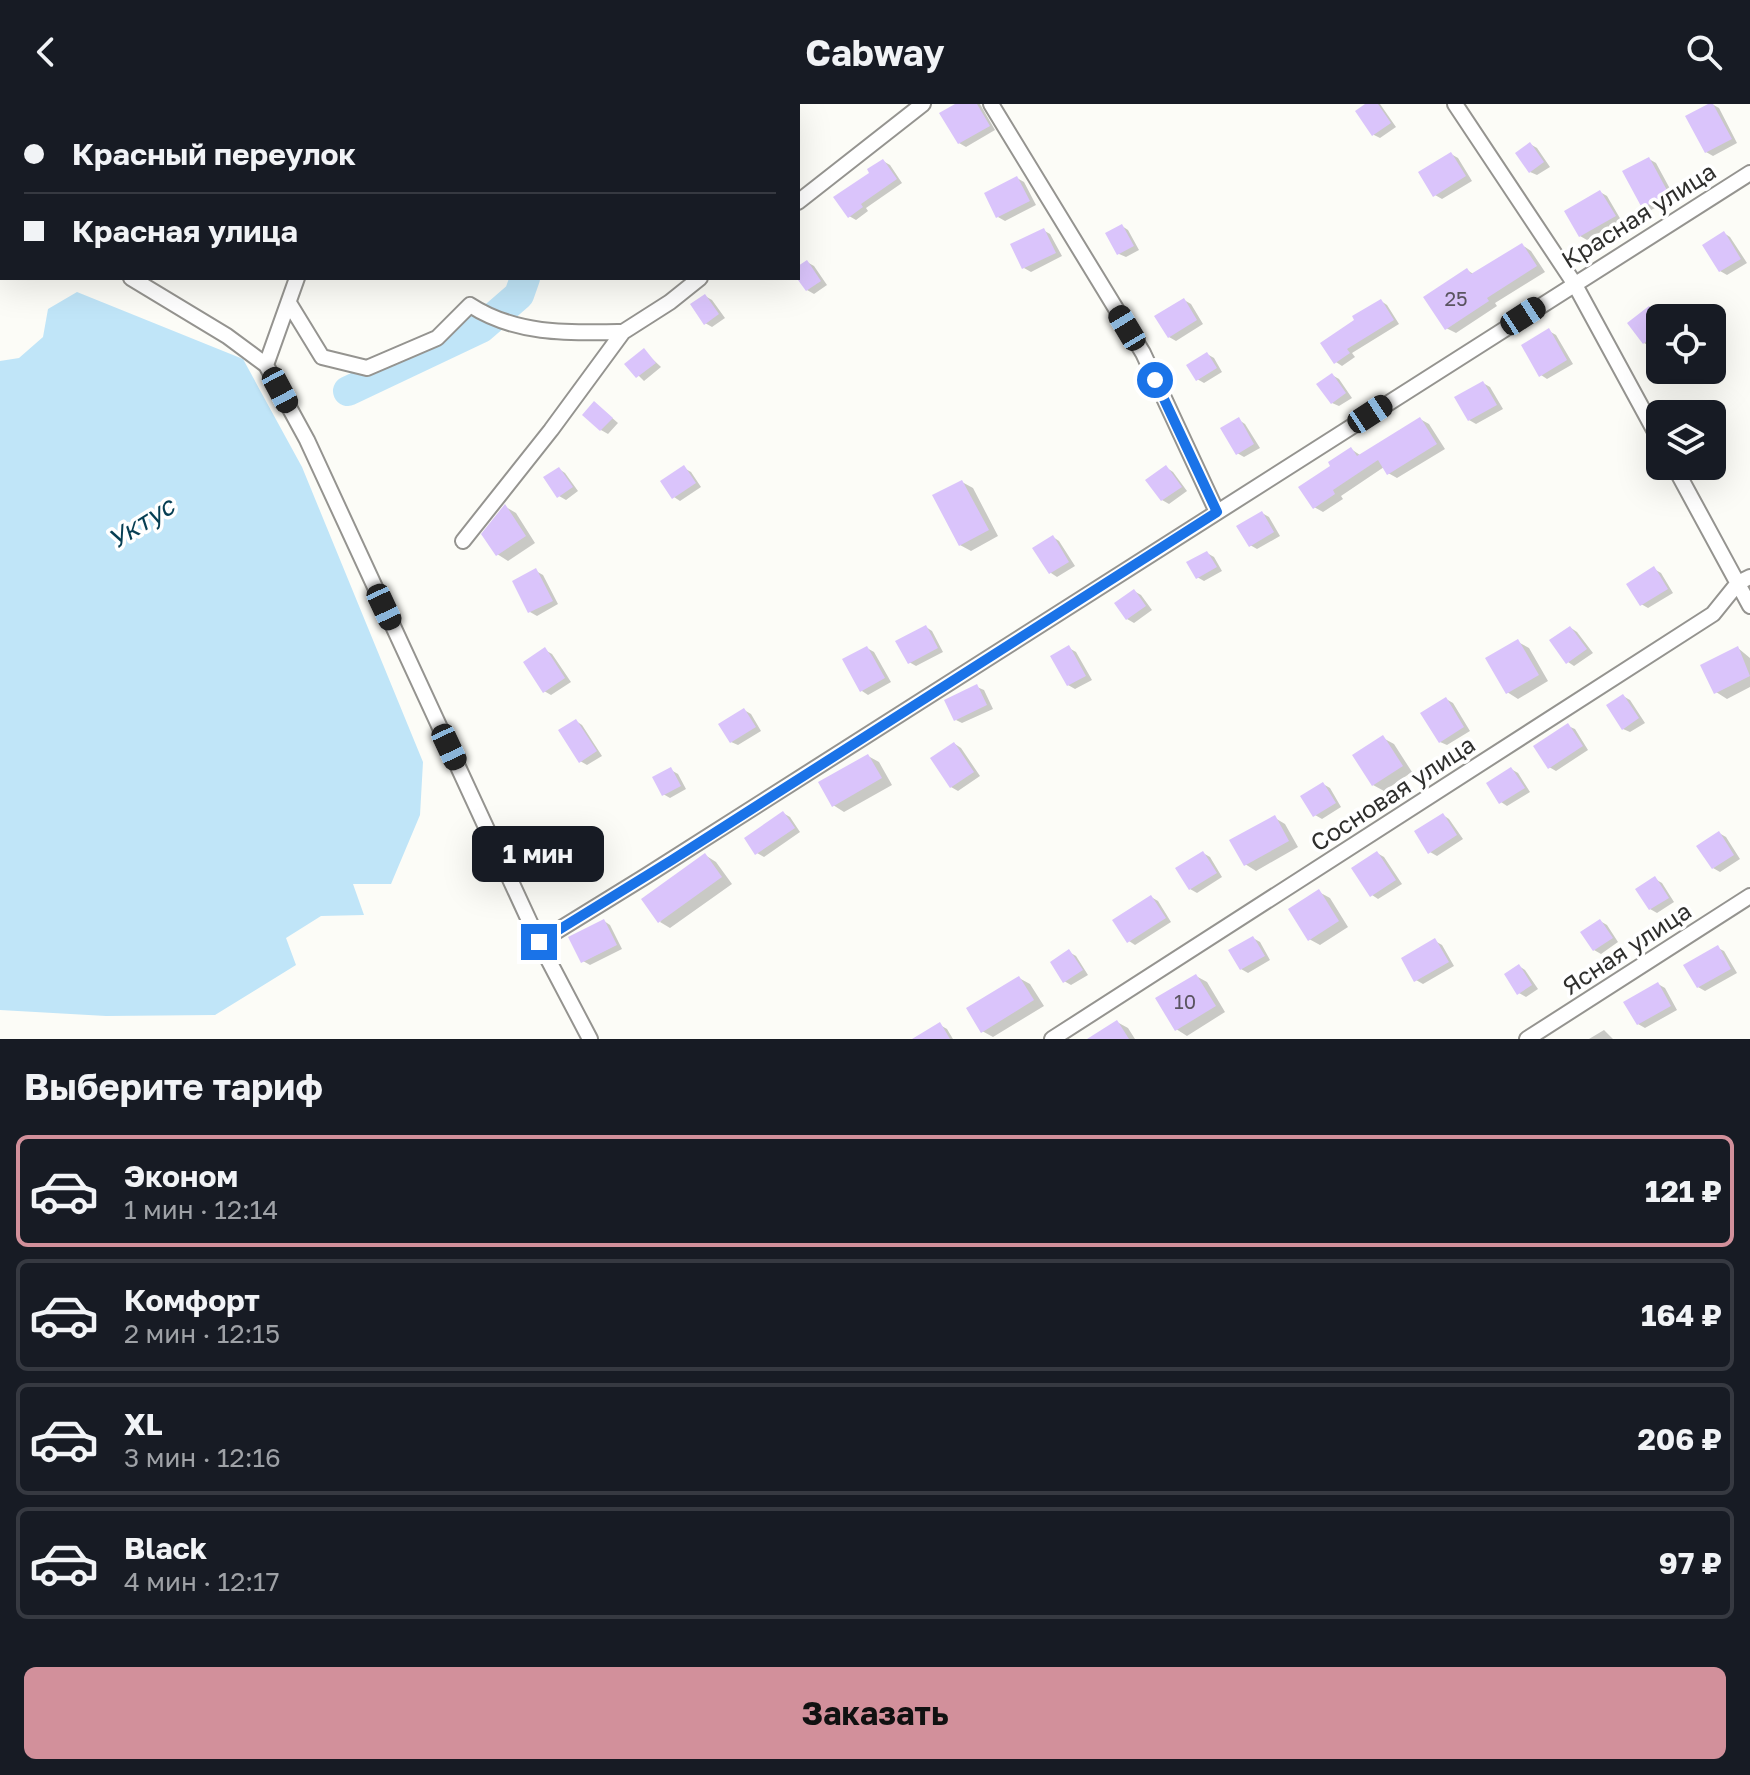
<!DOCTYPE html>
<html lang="ru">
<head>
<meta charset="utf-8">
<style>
	body { margin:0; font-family:"Golos Text",sans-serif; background:#20242c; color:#f1f3f6; height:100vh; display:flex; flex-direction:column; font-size:30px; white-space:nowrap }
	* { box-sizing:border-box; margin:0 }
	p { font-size:26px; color:#9ea1a6 }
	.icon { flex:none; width:44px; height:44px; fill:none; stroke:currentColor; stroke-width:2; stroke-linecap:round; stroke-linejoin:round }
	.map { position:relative; height:935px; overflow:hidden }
	.sheet { display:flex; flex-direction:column; background:#171b24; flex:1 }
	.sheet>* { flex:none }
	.top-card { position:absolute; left:0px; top:0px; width:800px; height:176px; box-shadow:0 8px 32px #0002; display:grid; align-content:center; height:176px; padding:0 24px; background:#171b24 }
	.fabs { position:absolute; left:1646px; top:200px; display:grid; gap:16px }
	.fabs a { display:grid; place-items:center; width:80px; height:80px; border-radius:12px; background:#171b24; box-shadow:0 8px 32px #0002; font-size:40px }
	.end { position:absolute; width:36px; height:36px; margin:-18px; border:10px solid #1a73e8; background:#fff; box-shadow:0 0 0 4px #fff }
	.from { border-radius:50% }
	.bubble { position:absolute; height:56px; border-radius:12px; background:#171b24; box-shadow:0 8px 32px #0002; font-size:26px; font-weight:700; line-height:56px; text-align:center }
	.car { position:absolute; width:24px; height:48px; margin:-24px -12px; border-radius:10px; box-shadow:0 0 6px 2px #0007; background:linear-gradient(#222 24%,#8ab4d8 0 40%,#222 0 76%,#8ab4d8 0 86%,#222 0) }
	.top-card b { display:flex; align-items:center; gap:28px; height:76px; font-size:30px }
	.top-card b+b { border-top:2px solid #363941 }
	.top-card i { width:20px; height:20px; background:#f1f3f6 }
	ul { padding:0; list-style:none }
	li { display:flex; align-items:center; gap:24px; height:112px; margin:0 16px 12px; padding:0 8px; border:4px solid #363941; border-radius:12px }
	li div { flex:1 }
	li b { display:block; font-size:30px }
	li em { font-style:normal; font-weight:700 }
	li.selected { border-color:#d2909b }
	li>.icon { width:72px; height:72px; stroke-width:1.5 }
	h2 { padding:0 24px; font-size:36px; line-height:96px }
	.button { display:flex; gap:16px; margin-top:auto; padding:16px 24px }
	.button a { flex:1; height:92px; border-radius:12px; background:#d2909b; color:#111; font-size:32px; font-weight:700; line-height:92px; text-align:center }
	header { display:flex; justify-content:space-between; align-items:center; height:104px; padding:0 24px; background:#171b24; font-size:36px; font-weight:700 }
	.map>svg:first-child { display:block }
	.water { fill:#c0e5f8 }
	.shadow { fill:#0003 }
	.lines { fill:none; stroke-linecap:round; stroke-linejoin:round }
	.river { stroke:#c0e5f8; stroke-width:30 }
	.building { fill:#dac4fb }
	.minor-casing { stroke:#959490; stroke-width:18 }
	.minor { stroke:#fff; stroke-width:14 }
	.route { stroke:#1a73e8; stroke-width:10 }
	.labels { text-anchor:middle; stroke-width:7; stroke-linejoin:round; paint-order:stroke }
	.number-label { font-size:20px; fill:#5a5460 }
	.street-label { font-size:24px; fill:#2f2f2d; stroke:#fff }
	.water-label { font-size:26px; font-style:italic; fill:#063e53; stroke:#fff }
</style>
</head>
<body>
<header><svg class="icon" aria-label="back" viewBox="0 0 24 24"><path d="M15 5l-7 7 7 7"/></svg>Cabway<svg class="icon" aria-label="search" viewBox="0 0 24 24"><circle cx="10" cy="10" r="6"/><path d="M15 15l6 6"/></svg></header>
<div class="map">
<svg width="1750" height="935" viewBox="0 0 1750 935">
	<rect width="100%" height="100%" fill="#fcfcf7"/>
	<path class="water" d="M 77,188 L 243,255 L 302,363 L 423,658 L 420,711 L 391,780 L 353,780 L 364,811 L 321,812 L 286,834 L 296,861 L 215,911 L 106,912 L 0,906 L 0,257 L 19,254 L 43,233 L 48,205 Z"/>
	<path class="shadow" d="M 273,0 L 327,0 L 273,2 Z
		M 420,0 L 420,2 L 376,1 L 376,0 Z
		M 959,0 L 980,0 L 995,26 L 966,43 L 959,39 Z
		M 1369,0 L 1380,0 L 1396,23 L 1380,34 L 1374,31 Z
		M 1712,0 L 1719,4 L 1737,39 L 1713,52 L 1706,48 Z
		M 1530,40 L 1537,44 L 1550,63 L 1537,71 L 1530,68 Z
		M 1451,50 L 1458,54 L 1472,77 L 1442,95 L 1435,91 Z
		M 1649,55 L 1656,59 L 1675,94 L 1651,106 L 1644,102 Z
		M 883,57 L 890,61 L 902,79 L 866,104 L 868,107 L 856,116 L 849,112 L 872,69 Z
		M 1017,74 L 1024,78 L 1036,101 L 1005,117 L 998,113 Z
		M 1600,88 L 1607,92 L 1621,116 L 1587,136 L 1580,132 Z
		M 1122,122 L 1128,126 L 1139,146 L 1126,153 L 1119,150 Z
		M 1043,126 L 1050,130 L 1062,152 L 1031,168 L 1024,164 Z
		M 1724,129 L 1730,133 L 1747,159 L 1727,171 L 1720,167 Z
		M 1522,141 L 1531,147 L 1545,168 L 1495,199 L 1497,202 L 1456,229 L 1446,224 L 1467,166 L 1475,171 Z
		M 807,158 L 814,162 L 827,181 L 814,190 L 807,186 L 798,172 L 798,165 Z
		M 705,192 L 712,196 L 725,214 L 712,223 L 705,219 Z
		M 1184,196 L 1191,200 L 1203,220 L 1176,237 L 1169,233 Z
		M 1381,197 L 1387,201 L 1399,220 L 1352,249 L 1355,253 L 1342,262 L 1336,258 Z
		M 1650,204 L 1661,214 L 1660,236 L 1651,243 L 1644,239 Z
		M 1549,227 L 1556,231 L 1573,260 L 1547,275 L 1541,271 Z
		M 644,247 L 661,263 L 644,277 L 627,260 Z
		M 1207,250 L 1214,254 L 1222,268 L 1204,279 L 1197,275 Z
		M 1332,271 L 1339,275 L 1352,294 L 1339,302 L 1332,299 Z
		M 1483,279 L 1490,283 L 1503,305 L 1476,320 L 1469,316 Z
		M 595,299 L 618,319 L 608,330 L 601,326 Z
		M 1420,315 L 1429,320 L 1445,345 L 1397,374 L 1388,369 L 1384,363 L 1341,392 L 1343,395 L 1323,408 L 1314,403 L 1351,345 L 1360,351 Z
		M 1239,316 L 1245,320 L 1260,344 L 1244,353 L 1237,349 Z
		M 684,364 L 691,368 L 701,383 L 680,397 L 674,393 Z
		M 1167,364 L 1173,368 L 1187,387 L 1169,400 L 1162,396 Z
		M 559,365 L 565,369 L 578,387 L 566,396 L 559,392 Z
		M 962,378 L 973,384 L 998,432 L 971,447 L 960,441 Z
		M 506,403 L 516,409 L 535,439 L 508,457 L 497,450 Z
		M 1262,409 L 1269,413 L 1280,432 L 1257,445 L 1250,441 Z
		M 1053,433 L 1059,437 L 1075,462 L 1057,473 L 1051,469 Z
		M 1207,449 L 1214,453 L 1222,467 L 1204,477 L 1197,473 Z
		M 1654,465 L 1661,469 L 1673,489 L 1648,504 L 1641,500 Z
		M 536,467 L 543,471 L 558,500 L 537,512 L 530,508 Z
		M 1134,487 L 1141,491 L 1152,506 L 1134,519 L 1127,515 Z
		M 926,523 L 932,527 L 943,548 L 916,562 L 909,558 Z
		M 1571,524 L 1577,528 L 1593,549 L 1574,562 L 1568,558 Z
		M 1518,538 L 1529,544 L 1548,577 L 1518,595 L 1507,588 Z
		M 867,544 L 874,548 L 891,578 L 868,591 L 862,587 Z
		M 1069,544 L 1076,548 L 1092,576 L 1075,585 L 1068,581 Z
		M 1738,544 L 1750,554 L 1750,583 L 1727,595 L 1716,588 Z
		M 545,546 L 552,550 L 571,578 L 551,591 L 544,587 Z
		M 977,583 L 984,586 L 993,605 L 962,619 L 956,616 Z
		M 1623,592 L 1630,596 L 1645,619 L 1630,628 L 1623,625 Z
		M 1446,595 L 1453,599 L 1470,627 L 1447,641 L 1440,638 Z
		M 744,606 L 751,610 L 761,627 L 738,641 L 731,638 Z
		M 576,617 L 582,621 L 602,652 L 587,661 L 580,657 Z
		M 1568,622 L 1575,625 L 1588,646 L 1556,667 L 1549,663 Z
		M 1383,634 L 1394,640 L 1412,668 L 1384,687 L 1373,681 Z
		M 955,640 L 961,644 L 980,672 L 958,687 L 951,683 Z
		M 868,652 L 879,658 L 892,681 L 844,708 L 833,701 Z
		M 1511,665 L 1518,669 L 1530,688 L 1507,702 L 1501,698 Z
		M 671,666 L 678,670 L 686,685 L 670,694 L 663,690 Z
		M 1323,680 L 1330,684 L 1341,703 L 1322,715 L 1315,711 Z
		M 783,709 L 790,713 L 800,728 L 764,753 L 757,749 Z
		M 1443,711 L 1449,715 L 1463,735 L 1437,752 L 1430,748 Z
		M 1275,714 L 1285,720 L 1298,743 L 1256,767 L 1245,760 Z
		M 1719,729 L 1726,733 L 1740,755 L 1720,768 L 1713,764 Z
		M 1203,749 L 1210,753 L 1222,773 L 1197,789 L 1190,785 Z
		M 1377,749 L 1384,753 L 1402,780 L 1378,795 L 1372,791 Z
		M 705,751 L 716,758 L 732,780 L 670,824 L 660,818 Z
		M 1655,775 L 1662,779 L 1674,798 L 1657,809 L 1650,805 Z
		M 1319,788 L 1330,794 L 1348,823 L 1320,841 L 1309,835 Z
		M 1151,793 L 1158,797 L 1171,818 L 1135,841 L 1129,837 Z
		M 604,817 L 610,821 L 622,845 L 590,861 L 583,857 Z
		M 1600,817 L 1607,821 L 1618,838 L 1601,850 L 1594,846 Z
		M 1253,834 L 1260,838 L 1270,856 L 1248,869 L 1241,865 Z
		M 1435,837 L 1442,841 L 1454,862 L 1423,880 L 1416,876 Z
		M 1718,844 L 1724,847 L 1737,869 L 1705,887 L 1698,883 Z
		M 1069,848 L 1076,852 L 1088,871 L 1071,881 L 1064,877 Z
		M 1519,862 L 1525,866 L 1538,885 L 1526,893 L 1519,889 Z
		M 1196,872 L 1207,878 L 1225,908 L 1187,932 L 1176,925 Z
		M 1019,874 L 1030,880 L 1044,902 L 993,933 L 982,927 Z
		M 1658,880 L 1665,884 L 1677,906 L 1645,924 L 1638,920 Z
		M 1117,918 L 1128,924 L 1135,935 L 1091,935 Z
		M 940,921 L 947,925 L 953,935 L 930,935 Z
		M 1604,926 L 1613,935 L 1589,935 Z"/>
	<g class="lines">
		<path class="river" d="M 731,0 L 735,2
			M 761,2 L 762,0
			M 348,287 L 481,224 L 519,191 L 525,174"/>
	</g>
	<path class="building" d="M 955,0 L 977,0 L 990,22 L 958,40 L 939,9 Z
		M 1365,0 L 1378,0 L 1391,19 L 1372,32 L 1355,7 Z
		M 1708,0 L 1713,0 L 1732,35 L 1705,49 L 1685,12 Z
		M 1530,38 L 1544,58 L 1529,69 L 1515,49 Z
		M 1451,48 L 1466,72 L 1433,93 L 1418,68 Z
		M 1649,53 L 1669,90 L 1642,104 L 1622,67 Z
		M 883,55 L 897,75 L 861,100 L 863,103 L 848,114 L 833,93 L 869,69 L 867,65 Z
		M 1017,72 L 1030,97 L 996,114 L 984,89 Z
		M 1600,86 L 1616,112 L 1579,133 L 1564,107 Z
		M 1122,120 L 1134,142 L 1117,151 L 1105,129 Z
		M 1044,124 L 1056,149 L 1022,165 L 1010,140 Z
		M 1724,127 L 1741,155 L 1719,168 L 1702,141 Z
		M 1522,139 L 1537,162 L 1487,194 L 1489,197 L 1445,226 L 1423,193 L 1467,164 L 1471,170 Z
		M 807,156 L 821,177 L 806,187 L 798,176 L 798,162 Z
		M 705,190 L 719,210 L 704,221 L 690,200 Z
		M 1184,194 L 1197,216 L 1168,234 L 1154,212 Z
		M 1381,195 L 1394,216 L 1347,245 L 1350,249 L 1334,260 L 1320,239 L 1354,216 L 1352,212 Z
		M 1649,202 L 1660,215 L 1660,227 L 1643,240 L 1627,219 Z
		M 1549,224 L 1567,256 L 1539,273 L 1521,241 Z
		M 644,244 L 656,259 L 636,274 L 624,260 Z
		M 1207,248 L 1217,264 L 1196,277 L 1186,261 Z
		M 1332,269 L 1346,289 L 1331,300 L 1316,280 Z
		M 1483,277 L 1497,301 L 1468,317 L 1454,293 Z
		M 594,297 L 613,314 L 600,327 L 582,311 Z
		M 1239,313 L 1254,340 L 1236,351 L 1220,324 Z
		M 1420,313 L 1437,340 L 1387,371 L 1378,356 L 1333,386 L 1335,390 L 1313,405 L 1298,383 L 1330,362 L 1328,358 L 1351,343 L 1357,352 Z
		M 684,361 L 696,379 L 672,395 L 660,377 Z
		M 1166,361 L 1182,383 L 1161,397 L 1145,376 Z
		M 559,363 L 573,383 L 557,394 L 543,373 Z
		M 962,376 L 989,426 L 959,442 L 932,391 Z
		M 505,400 L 526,432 L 496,452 L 481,430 Z
		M 1262,407 L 1274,428 L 1249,443 L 1236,422 Z
		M 1053,431 L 1069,458 L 1049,470 L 1032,444 Z
		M 1207,447 L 1217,463 L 1196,475 L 1186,458 Z
		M 1654,462 L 1668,485 L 1640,502 L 1626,480 Z
		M 536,464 L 553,497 L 528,509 L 512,477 Z
		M 1134,485 L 1146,502 L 1126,516 L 1114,499 Z
		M 926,521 L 938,544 L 908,560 L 895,537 Z
		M 1570,522 L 1587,545 L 1566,560 L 1549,536 Z
		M 1518,535 L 1539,571 L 1506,590 L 1485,554 Z
		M 1069,541 L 1086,572 L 1067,582 L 1050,552 Z
		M 867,542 L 885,574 L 860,588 L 842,555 Z
		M 1738,542 L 1750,572 L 1714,590 L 1700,561 Z
		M 545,543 L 565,574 L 543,589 L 523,558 Z
		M 977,580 L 987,601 L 954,617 L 944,596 Z
		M 1623,590 L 1639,614 L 1622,626 L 1606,601 Z
		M 1446,593 L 1464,623 L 1439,639 L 1420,609 Z
		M 744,604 L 756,623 L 730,639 L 718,620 Z
		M 576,615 L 597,647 L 579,659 L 558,626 Z
		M 1568,619 L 1583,642 L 1548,665 L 1533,642 Z
		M 1383,631 L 1403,662 L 1372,682 L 1352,651 Z
		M 954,638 L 974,668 L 950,684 L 930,654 Z
		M 868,650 L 882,674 L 832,703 L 818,678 Z
		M 671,663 L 681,682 L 662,692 L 652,673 Z
		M 1511,663 L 1525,684 L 1499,700 L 1486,679 Z
		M 1323,678 L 1336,699 L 1313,713 L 1300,692 Z
		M 783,707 L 795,724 L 755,751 L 744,734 Z
		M 1443,709 L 1457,731 L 1428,750 L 1414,727 Z
		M 1275,711 L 1289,737 L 1244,762 L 1229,736 Z
		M 1719,727 L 1734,751 L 1712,765 L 1696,742 Z
		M 1203,747 L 1217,769 L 1189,786 L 1175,764 Z
		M 1377,747 L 1396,776 L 1370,793 L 1351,764 Z
		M 705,749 L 722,773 L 658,819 L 641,795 Z
		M 1655,772 L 1669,794 L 1649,806 L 1635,785 Z
		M 1319,785 L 1339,817 L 1308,837 L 1288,805 Z
		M 1151,791 L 1166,814 L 1127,839 L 1112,816 Z
		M 604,815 L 617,841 L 581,859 L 568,833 Z
		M 1600,815 L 1613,834 L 1593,847 L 1580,828 Z
		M 1253,832 L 1265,852 L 1240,866 L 1228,846 Z
		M 1435,834 L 1449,858 L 1414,878 L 1401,854 Z
		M 1718,841 L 1731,865 L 1697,884 L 1683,861 Z
		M 1069,845 L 1083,866 L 1063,879 L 1050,858 Z
		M 1519,860 L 1532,881 L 1517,891 L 1504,870 Z
		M 1196,870 L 1216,902 L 1175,927 L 1155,894 Z
		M 1019,872 L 1034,896 L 981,929 L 966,904 Z
		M 1658,878 L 1671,902 L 1637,921 L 1623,898 Z
		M 1117,916 L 1129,935 L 1087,935 Z
		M 940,918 L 950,935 L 912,935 Z"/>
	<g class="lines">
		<g class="minor-casing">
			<path id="minor" d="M 991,0 L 1143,249 L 1217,408
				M 1455,0 L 1574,179 L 1660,337
				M 356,2 L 357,0
				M 431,2 L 436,0
				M 798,98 L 923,0
				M 0,104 L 2,105
				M 131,174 L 227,232 L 266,261 L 307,336 L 539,838 L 590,935
				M 289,199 L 322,253 L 367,264 L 437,234 L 470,201 C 516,231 569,229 623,228
				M 266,261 L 297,174
				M 1674,362 L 1750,502
				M 463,437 L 551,326 L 623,228 L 670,198 L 700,174
				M 539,838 L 646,772 L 1750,69
				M 1052,935 L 1713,510 L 1738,479 L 1750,473
				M 1527,935 L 1750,792"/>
		</g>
		<use href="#minor" class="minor"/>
	</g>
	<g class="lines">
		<path class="route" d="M 539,838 L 672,756 L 1217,408 L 1155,276"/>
	</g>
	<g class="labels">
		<g class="number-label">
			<text x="1456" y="202">25</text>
			<text x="1185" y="905">10</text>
		</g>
		<g class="street-label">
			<text transform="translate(1639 112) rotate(-32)" y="8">Красная улица</text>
			<text transform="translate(1393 690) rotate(-33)" y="8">Сосновая улица</text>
			<text transform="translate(1627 845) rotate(-33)" y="8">Ясная улица</text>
		</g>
		<g class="water-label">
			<text transform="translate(141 419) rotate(-32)" y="9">Уктус</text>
		</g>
	</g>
</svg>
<div class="fabs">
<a><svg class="icon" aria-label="locate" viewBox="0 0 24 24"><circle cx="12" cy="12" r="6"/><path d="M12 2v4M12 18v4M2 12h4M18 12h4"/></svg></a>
<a><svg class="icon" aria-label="layers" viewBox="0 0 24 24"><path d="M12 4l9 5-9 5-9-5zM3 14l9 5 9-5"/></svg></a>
</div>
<i class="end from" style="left:1155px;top:276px"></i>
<i class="end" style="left:539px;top:838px"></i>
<div class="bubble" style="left:472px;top:722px;width:132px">1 мин</div>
<i class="car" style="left:1523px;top:212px;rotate:57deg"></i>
<i class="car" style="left:1127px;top:224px;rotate:329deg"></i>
<i class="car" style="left:280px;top:286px;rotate:152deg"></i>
<i class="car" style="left:1370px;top:310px;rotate:57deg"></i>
<i class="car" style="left:384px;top:503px;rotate:155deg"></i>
<i class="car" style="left:449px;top:643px;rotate:155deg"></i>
<div class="top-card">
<b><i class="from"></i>Красный переулок</b>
<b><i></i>Красная улица</b>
</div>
</div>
<section class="sheet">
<h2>Выберите тариф</h2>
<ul>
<li class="selected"><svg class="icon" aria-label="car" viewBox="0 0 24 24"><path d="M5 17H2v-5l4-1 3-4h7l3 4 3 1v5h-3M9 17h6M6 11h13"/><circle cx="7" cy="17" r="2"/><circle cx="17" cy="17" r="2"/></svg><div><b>Эконом</b><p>1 мин · 12:14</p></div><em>121 ₽</em></li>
<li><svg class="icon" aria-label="car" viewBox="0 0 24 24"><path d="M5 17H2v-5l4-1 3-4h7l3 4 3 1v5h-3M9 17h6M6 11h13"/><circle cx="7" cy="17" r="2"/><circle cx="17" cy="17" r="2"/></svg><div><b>Комфорт</b><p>2 мин · 12:15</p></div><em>164 ₽</em></li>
<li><svg class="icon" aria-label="car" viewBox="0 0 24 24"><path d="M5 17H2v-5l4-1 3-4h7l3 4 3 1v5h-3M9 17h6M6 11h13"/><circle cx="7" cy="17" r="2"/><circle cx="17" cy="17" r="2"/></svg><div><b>XL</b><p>3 мин · 12:16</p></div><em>206 ₽</em></li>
<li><svg class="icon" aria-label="car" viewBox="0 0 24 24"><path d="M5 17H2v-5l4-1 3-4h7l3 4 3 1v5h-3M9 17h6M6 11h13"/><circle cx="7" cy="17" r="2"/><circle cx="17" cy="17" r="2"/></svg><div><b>Black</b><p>4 мин · 12:17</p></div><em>97 ₽</em></li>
</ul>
<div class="button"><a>Заказать</a></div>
</section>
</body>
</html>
